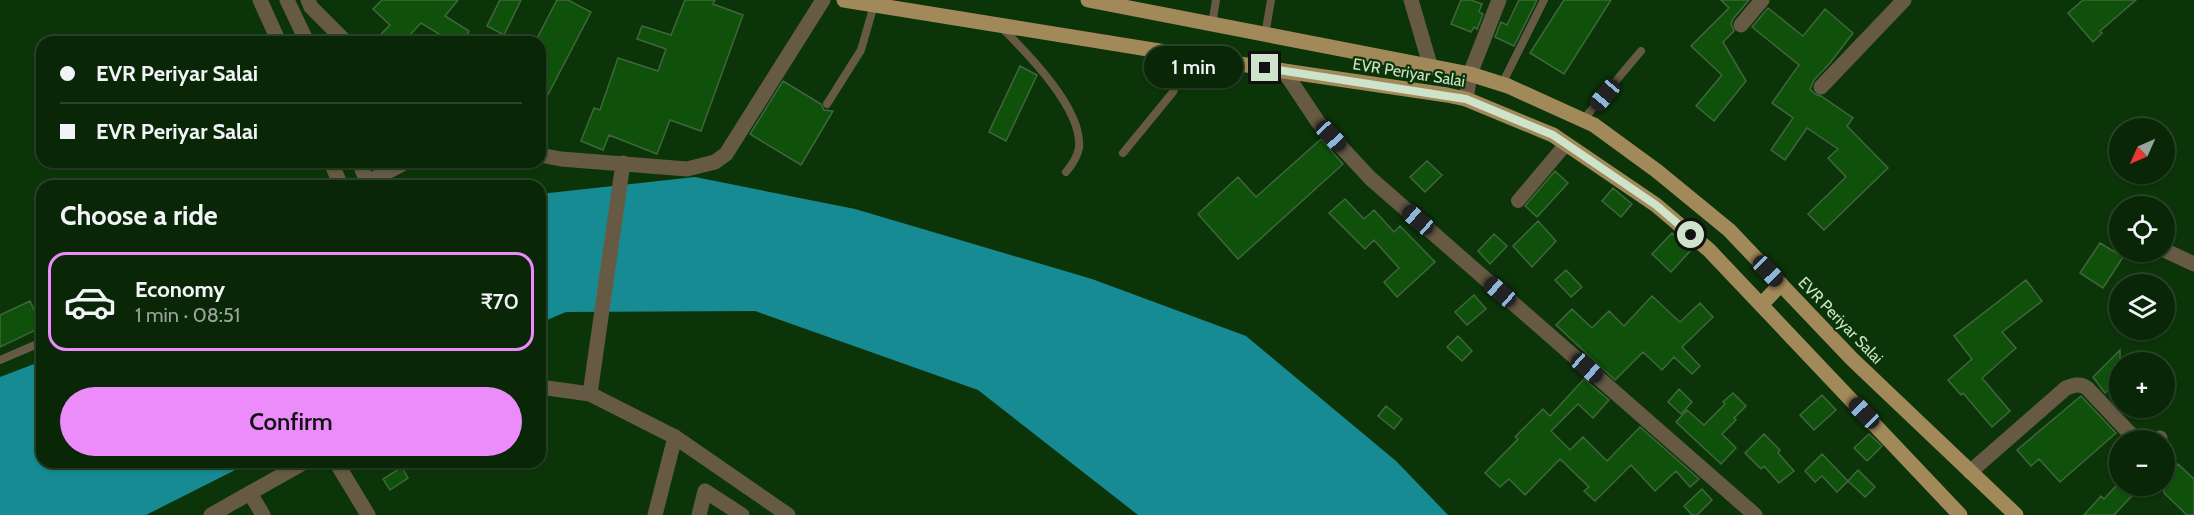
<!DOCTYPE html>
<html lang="en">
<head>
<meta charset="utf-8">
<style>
	body { margin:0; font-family:Cabin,sans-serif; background:#122f11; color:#f1f3f6; height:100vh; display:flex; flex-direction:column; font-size:22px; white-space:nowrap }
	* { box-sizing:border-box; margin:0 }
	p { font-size:20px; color:#99a59b }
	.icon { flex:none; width:33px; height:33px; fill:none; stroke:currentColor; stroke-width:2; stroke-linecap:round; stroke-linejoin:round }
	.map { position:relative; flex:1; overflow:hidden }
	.panel { position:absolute; left:36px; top:180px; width:510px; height:288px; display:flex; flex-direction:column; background:#092707; border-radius:18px; box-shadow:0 2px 4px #0004,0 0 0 2px #294428 }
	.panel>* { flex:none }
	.banner { position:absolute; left:36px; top:36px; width:510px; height:132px; border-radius:18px; box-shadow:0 2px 4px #0004,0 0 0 2px #294428; display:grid; align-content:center; height:132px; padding:0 24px; background:#092707 }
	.needle { width:39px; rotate:225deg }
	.fabs { position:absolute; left:2109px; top:118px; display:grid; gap:12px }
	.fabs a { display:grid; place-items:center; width:66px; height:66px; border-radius:50%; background:#092707; box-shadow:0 2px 4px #0004,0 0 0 2px #294428; font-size:30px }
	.end { position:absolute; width:27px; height:27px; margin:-14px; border:8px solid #cde3ca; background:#111; box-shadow:0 0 0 3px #111 }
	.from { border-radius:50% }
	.bubble { position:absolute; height:42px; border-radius:21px; background:#092707; box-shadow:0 2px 4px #0004,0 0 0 2px #294428; font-size:20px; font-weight:600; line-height:42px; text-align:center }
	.car { position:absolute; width:18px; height:36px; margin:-18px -9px; border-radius:8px; box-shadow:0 0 4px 2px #0007; background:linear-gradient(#222 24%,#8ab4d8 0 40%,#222 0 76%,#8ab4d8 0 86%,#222 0) }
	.banner b { display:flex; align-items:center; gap:21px; height:57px; font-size:22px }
	.banner b+b { border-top:2px solid #294428 }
	.banner i { width:15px; height:15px; background:#f1f3f6 }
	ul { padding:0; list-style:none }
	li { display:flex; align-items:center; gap:18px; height:99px; margin:0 12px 9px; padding:0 12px; border:3px solid transparent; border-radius:18px }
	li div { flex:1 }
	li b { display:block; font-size:22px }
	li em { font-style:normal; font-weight:600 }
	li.current { border-color:#ec8cfb }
	li>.icon { width:54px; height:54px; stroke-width:1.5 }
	h2 { padding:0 24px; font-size:27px; line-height:72px }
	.button { display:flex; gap:12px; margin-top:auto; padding:12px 24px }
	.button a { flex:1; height:69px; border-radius:36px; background:#ec8cfb; color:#111; font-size:24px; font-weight:600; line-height:69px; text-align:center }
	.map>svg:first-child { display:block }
	.water { fill:#178b93 }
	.building { fill:#0f510b; stroke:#3f673b; stroke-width:1.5 }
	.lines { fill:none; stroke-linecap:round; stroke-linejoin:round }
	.service { stroke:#675a44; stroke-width:8 }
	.pedestrian { stroke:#675a44; stroke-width:14 }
	.minor { stroke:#675a44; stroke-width:15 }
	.tertiary { stroke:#675a44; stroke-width:15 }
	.primary { stroke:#a2895a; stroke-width:15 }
	.route { stroke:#cde3ca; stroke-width:8 }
	.labels { text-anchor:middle; stroke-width:4.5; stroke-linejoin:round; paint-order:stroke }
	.street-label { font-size:16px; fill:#cde3ca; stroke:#0c3409 }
</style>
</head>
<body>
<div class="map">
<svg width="2194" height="515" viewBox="0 0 2194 515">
	<rect width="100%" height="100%" fill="#0c3409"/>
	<path class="water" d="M 695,177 L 855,209 L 1092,279 L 1246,336 L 1396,461 L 1448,515 L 1138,515 L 978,390 L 755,311 L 566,312 L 540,323 L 540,194 Z
		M 42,361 L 42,462 L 251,462 L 146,515 L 0,515 L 0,377 Z"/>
	<path class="building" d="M 382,0 L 458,0 L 445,16 L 469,31 L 463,42 L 452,42 L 421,23 L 403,42 L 387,42 L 380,35 L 390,25 L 373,9 Z
		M 500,0 L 521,0 L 504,35 L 487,26 Z
		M 557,0 L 568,0 L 591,12 L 540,110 L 540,42 L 535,42 Z
		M 685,0 L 715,0 L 713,4 L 743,15 L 701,131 L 670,120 L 657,154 L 609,135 L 603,150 L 581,141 L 594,108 L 600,110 L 618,58 L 658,71 L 666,49 L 637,39 L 642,26 L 671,35 Z
		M 1461,0 L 1471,0 L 1482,4 L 1479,12 L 1483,14 L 1477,29 L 1474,27 L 1471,32 L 1451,24 Z
		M 1519,0 L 1537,0 L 1514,46 L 1495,37 L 1501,22 L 1507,25 Z
		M 1564,0 L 1611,0 L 1564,74 L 1530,53 Z
		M 1721,0 L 1749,0 L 1733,19 L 1731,24 L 1734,31 L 1723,42 L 1746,81 L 1714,121 L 1696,106 L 1722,75 L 1691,46 L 1729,8 Z
		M 2083,0 L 2136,0 L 2100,31 L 2102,33 L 2093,42 L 2068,13 Z
		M 1768,8 L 1803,36 L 1825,9 L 1853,33 L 1830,63 L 1814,80 L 1810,89 L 1815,94 L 1821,96 L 1853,118 L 1847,126 L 1888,168 L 1824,230 L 1808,214 L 1846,177 L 1828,158 L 1838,149 L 1807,128 L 1785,160 L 1771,150 L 1793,118 L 1772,103 L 1799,65 L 1752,27 Z
		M 1020,66 L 1037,75 L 1006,141 L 989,132 Z
		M 783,81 L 821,104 L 824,110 L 833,111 L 801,165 L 750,134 Z
		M 1321,139 L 1343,164 L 1238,259 L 1198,214 L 1238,177 L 1256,197 Z
		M 1427,161 L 1442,175 L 1425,192 L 1410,177 Z
		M 1555,171 L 1568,183 L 1537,217 L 1525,206 Z
		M 1613,188 L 1632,204 L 1621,217 L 1602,201 Z
		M 1345,199 L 1364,219 L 1374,210 L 1394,232 L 1400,226 L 1435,262 L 1397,297 L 1384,282 L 1399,268 L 1374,240 L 1365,249 L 1329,213 Z
		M 1538,221 L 1556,241 L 1532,267 L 1513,246 Z
		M 1672,233 L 1691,250 L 1671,272 L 1652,254 Z
		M 1494,234 L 1507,246 L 1490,264 L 1478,251 Z
		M 2100,243 L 2123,257 L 2103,288 L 2080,273 Z
		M 1566,270 L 1582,287 L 1571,297 L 1555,280 Z
		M 2026,280 L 2042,301 L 2002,332 L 2016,348 L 1982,378 L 2010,411 L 1992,427 L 1963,393 L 1961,395 L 1948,380 L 1972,359 L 1954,336 Z
		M 1474,295 L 1486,309 L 1467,325 L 1455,312 Z
		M 1652,296 L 1680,322 L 1700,303 L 1713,317 L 1682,347 L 1700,366 L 1692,374 L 1674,357 L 1662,370 L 1643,352 L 1615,380 L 1556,325 L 1572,309 L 1592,328 L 1609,311 L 1624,326 Z
		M 30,301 L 42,327 L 0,347 L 0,315 Z
		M 1458,336 L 1472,351 L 1462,361 L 1447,347 Z
		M 2120,350 L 2120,379 L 2105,393 L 2093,377 Z
		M 1584,379 L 1609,400 L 1593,418 L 1578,404 L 1551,431 L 1570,450 L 1583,437 L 1607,461 L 1640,427 L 1699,479 L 1690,487 L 1676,471 L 1655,491 L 1631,465 L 1595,501 L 1584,491 L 1589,487 L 1560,459 L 1525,495 L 1509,479 L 1500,487 L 1485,473 L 1518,439 L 1515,437 L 1543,409 L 1550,416 Z
		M 1679,389 L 1692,402 L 1681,414 L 1668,402 Z
		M 1733,393 L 1746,406 L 1734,418 L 1736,420 L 1722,434 L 1736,448 L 1721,464 L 1676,422 L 1687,410 L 1704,425 L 1725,404 L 1723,402 Z
		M 1822,395 L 1836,410 L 1814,430 L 1800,415 Z
		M 2081,396 L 2116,433 L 2060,482 L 2039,459 L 2031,466 L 2017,450 Z
		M 1386,406 L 1402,419 L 1394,429 L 1378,416 Z
		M 1764,434 L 1780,450 L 1778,453 L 1794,471 L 1779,483 L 1764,466 L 1761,469 L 1745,453 Z
		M 1869,434 L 1882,446 L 1867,461 L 1854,448 Z
		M 1822,454 L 1848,481 L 1837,492 L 1822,476 L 1815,482 L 1805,471 Z
		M 2178,464 L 2194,479 L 2194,515 L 2187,515 L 2164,493 L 2164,478 Z
		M 402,467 L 408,478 L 390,490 L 383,479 Z
		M 1858,470 L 1875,487 L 1865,497 L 1848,481 Z
		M 2116,486 L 2141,486 L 2114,515 L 2084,515 L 2101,496 L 2104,499 Z
		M 1702,489 L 1712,500 L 1697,515 L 1692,515 L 1684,506 Z"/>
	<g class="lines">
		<path class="service" d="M 1212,25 L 1216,0
			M 1002,28 C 1027,53 1083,109 1079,148 C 1077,158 1072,165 1066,172
			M 1265,35 L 1271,0
			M 1502,84 L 1544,0
			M 827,104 L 861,50 L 874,5
			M 1583,120 L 1641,51
			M 1123,153 L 1173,92 L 1188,56
			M 0,360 L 42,342"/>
		<path class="pedestrian" d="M 1518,201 L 1566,144"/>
		<path class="minor" d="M 308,0 L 311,7 L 346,42
			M 1411,0 L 1431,68
			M 1741,25 L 1762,0
			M 1284,71 L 1318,122 L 1370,178 L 1755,515
			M 1821,87 L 1904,0
			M 1466,99 L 1470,74 L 1499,0
			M 540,155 L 561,159 L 687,169 L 715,162 L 726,154 L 823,0
			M 360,186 L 406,162
			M 2164,250 L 2194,264
			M 590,394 L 623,163
			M 2156,441 L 2160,438
			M 336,462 L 368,515
			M 1970,472 L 2066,388 C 2074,385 2080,383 2087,388 L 2137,441
			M 250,493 L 263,515
			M 655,515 L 675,437
			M 699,515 L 705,491 L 742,515"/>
		<path class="tertiary" d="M 260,0 L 279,42
			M 287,0 L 307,42
			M 331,162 L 341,186
			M 359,162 L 369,186
			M 540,387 L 590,394 L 675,437 L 788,515
			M 211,515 L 305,462"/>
		<path class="primary" d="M 844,0 L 1284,71 L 1447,95 L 1466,99 L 1553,135 L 1656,205 L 1709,250 L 1960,515
			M 1088,0 L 1470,74 L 1508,86 L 1594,125 L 1657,171 L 1729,230 L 1852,359 L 2016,515
			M 1761,305 L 1781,284"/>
	</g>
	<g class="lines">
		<path class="route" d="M 1265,68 L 1466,99 L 1553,135 L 1656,205 L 1691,235"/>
	</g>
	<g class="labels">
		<g class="street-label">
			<text transform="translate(1409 72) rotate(9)" y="6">EVR Periyar Salai</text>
			<text transform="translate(1841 320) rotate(46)" y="6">EVR Periyar Salai</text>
		</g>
	</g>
</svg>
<div class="fabs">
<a><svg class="needle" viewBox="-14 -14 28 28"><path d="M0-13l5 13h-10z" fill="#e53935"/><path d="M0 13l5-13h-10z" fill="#99a59b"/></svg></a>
<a><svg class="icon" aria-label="locate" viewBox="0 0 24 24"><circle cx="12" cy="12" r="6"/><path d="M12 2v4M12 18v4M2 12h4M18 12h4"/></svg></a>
<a><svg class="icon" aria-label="layers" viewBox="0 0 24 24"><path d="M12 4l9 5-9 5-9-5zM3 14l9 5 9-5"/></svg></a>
<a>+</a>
<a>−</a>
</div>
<i class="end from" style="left:1691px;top:235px"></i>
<i class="end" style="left:1265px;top:68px"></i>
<div class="bubble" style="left:1144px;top:46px;width:99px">1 min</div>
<i class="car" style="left:1605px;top:95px;rotate:220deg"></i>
<i class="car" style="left:1331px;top:136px;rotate:137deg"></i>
<i class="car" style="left:1418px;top:220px;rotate:311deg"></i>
<i class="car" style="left:1768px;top:271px;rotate:136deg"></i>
<i class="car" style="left:1500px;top:292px;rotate:311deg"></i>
<i class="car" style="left:1587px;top:368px;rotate:131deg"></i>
<i class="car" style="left:1864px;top:413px;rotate:316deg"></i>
<div class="banner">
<b><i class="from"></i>EVR Periyar Salai</b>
<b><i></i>EVR Periyar Salai</b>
</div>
<section class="panel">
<h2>Choose a ride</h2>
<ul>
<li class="current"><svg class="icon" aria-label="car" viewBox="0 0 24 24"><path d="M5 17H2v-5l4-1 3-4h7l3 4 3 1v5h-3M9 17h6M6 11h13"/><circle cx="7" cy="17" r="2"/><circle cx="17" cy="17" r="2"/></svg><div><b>Economy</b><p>1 min · 08:51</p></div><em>₹70</em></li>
</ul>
<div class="button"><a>Confirm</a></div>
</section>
</div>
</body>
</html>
